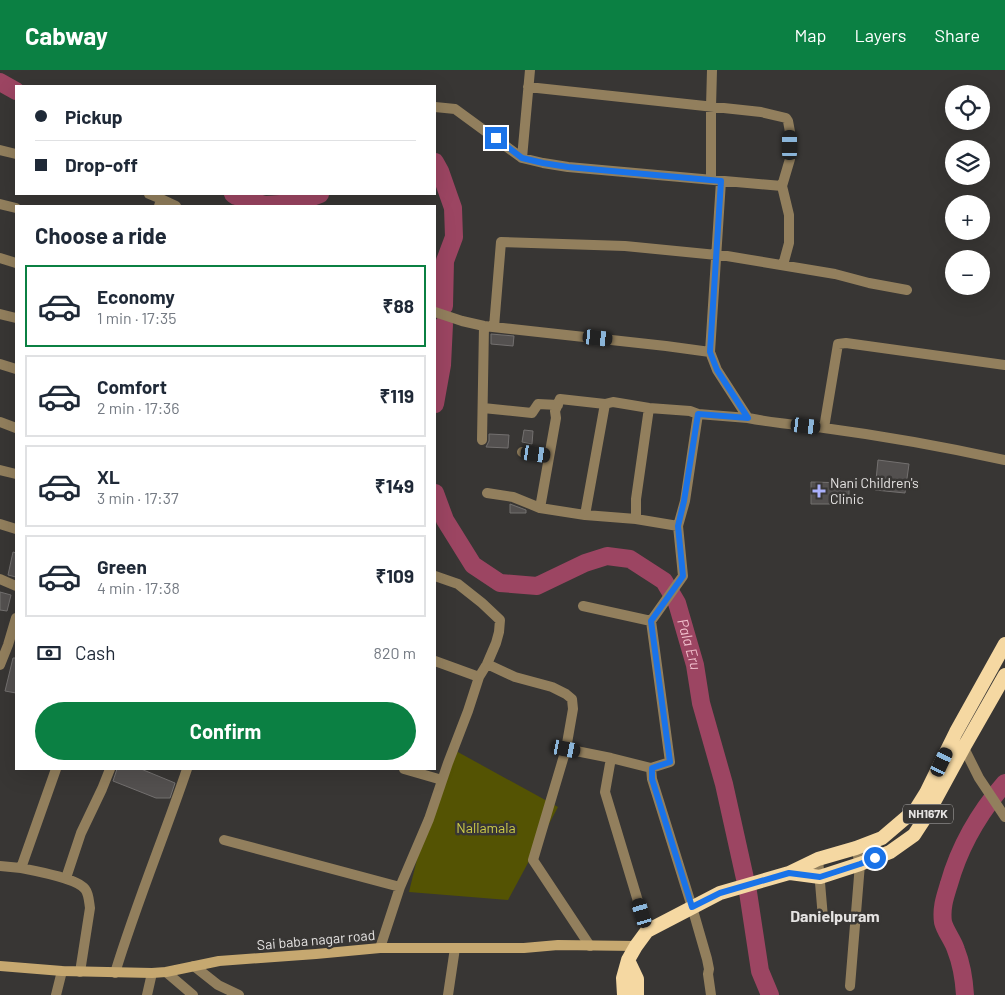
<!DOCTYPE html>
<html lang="en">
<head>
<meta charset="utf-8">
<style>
	body { margin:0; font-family:Barlow,sans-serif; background:#f2f2f3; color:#1f2937; height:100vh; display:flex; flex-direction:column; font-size:19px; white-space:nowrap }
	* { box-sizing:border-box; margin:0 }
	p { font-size:16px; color:#747a83 }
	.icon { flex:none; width:28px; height:28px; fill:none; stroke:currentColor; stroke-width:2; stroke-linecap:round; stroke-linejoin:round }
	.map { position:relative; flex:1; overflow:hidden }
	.drawer { position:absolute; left:15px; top:135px; width:421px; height:565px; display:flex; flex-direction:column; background:#fff; border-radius:0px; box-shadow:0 5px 20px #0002 }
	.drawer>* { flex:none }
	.guide { position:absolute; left:15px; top:15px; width:421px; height:110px; border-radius:0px; box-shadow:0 5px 20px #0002; display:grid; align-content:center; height:110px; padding:0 20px; background:#fff }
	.buttons { position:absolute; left:945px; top:15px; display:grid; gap:10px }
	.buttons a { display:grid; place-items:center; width:45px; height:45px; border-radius:50%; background:#fff; box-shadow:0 5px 20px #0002; font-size:25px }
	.end { position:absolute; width:22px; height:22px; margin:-11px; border:6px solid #1a73e8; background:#fff; box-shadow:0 0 0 2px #fff }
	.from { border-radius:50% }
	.car { position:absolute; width:15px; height:30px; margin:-15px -8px; border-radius:6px; box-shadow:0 0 4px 1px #0007; background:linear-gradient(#222 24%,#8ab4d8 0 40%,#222 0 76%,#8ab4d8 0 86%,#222 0) }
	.guide b { display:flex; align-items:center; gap:18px; height:48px; font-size:19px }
	.guide b+b { border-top:1px solid #e0e1e3 }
	.guide i { width:12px; height:12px; background:#1f2937 }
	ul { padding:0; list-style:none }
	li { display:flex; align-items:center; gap:15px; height:82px; margin:0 10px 8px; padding:0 10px; border:2px solid #e0e1e3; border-radius:0px }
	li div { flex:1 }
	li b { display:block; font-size:19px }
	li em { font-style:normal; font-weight:700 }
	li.active { border-color:#0b8043 }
	li>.icon { width:45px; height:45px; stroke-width:1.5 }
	h2 { padding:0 20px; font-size:22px; line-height:60px }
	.pay { display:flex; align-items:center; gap:12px; height:55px; padding:0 20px; font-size:19px }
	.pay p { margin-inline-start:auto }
	.action { display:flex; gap:10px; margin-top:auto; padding:10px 20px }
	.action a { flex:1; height:58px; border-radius:30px; background:#0b8043; color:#fff; font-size:20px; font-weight:700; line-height:58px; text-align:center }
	header { display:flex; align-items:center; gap:30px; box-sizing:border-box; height:70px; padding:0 25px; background:#0b8043; color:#fff }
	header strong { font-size:24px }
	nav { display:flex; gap:28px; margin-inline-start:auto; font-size:18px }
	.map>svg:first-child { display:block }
	.green { fill:#545303 }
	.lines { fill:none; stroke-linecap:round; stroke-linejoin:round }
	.river { stroke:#9c4562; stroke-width:18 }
	.building { fill:#53504f; stroke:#73706f }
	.minor { stroke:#927f5d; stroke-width:10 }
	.secondary { stroke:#c6a870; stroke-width:10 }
	.trunk { stroke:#f5d8a2; stroke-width:14 }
	.route { stroke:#1a73e8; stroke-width:6 }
	.poi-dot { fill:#aab0fb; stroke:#383634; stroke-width:2 }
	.labels { text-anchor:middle; stroke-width:5; stroke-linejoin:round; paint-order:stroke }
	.shield { fill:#383634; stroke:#b1afae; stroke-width:1 }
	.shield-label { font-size:12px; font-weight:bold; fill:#e5e3e2 }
	.poi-label { font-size:14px; fill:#e5e3e2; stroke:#383634; text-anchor:start }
	.park-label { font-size:14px; fill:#cecc4a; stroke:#383634 }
	.street-label { font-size:14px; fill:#e5e3e2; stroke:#383634 }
	.water-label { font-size:15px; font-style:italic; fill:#f0becb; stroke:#383634 }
	.quarter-label { font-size:16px; font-weight:bold; fill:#e5e3e2; stroke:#383634 }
</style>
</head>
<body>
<header>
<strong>Cabway</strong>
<nav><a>Map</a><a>Layers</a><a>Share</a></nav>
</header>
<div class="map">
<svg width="1005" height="925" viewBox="0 0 1005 925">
	<rect width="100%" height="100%" fill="#383634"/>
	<path class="green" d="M 456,681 L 558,737 L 508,830 L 409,822 L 418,785 Z"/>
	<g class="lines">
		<g class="river">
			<path d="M 0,12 L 16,21"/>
			<path d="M 435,92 L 440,101 L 453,138 L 454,167 L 445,191 L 444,236"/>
			<path d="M 233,124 L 236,126 L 265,135 L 296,133 L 320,124"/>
			<path d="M 435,334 L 442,295 L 444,254"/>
			<path id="s1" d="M 435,423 L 445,450 L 473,495 L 500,513 L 537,516 L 585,493 L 607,486 L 630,489 L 664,511 L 677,533 L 695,595 L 701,633 L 724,714 L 748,822 L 760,901 L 770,925"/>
			<path d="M 965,925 C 964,909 962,895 956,880 C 953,870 945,861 943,852 C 941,838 945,827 949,814 C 960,775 978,744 1005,713"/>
		</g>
	</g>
	<path class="building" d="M 491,264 L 514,266 L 513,276 L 491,274 Z
		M 524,360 L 533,361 L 532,374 L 522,372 Z
		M 489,364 L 509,365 L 508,378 L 486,377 L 489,371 Z
		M 878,390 L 909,394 L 905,423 L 875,420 Z
		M 811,412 L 849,413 L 849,434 L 811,434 Z
		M 510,434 L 526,440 L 526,443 L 510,443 Z
		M 13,482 L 16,483 L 16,507 L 8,505 Z
		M 0,522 L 11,525 L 7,541 L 0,540 Z
		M 13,588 L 16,588 L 16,623 L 5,621 Z
		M 117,699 L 141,699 L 175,713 L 170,728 L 156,728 L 113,711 Z"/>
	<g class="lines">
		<path class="minor" d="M 530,0 L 522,88 L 543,93 L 568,97 L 782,116
			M 528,17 L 761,42 L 786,48 L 788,51 L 790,62 L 790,89 L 782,116 L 789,145 L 789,173 L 783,195
			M 435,37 L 455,39 L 522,88
			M 0,80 L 16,84
			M 711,110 L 711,37 L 712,0
			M 149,124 L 161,129 L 159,136
			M 161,129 L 176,136
			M 0,134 L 16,138
			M 0,188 L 16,193
			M 435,242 L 462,251 L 484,256 L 666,276 L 710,282 L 717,300 L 748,348 C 773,353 798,355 824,358 C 884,366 945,377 1005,390
			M 0,244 L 16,248
			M 494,257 L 501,172 L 625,176 L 727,186 L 835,204 L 869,213 L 907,220
			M 710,282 L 721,111
			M 0,294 L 16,299
			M 483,338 L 532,343 L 538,334 L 558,335
			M 0,352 L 16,358
			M 824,358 L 838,274 L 846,273 L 1005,295
			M 482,370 L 484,256
			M 522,382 L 549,386
			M 0,400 L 16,404
			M 487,423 L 513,427 L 540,438 L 585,445 L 636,449 L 678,456
			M 540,438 L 556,348 L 555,341 L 560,329 L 605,334 L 613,332 L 649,338 L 690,341 L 698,344 L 748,348
			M 585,445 L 605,334
			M 636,449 L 636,429 L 649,338
			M 0,454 L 16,459
			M 0,509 L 16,516
			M 583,536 L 651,551 L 683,506 L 678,456 L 685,431 L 698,344
			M 651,551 L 670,692 L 651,698
			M 435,591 L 479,607
			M 487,594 L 515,607 L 552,617 L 566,624 L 572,629 L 573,639 L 566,679 L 533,790 L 590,876
			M 0,595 L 8,575 L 16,548
			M 962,674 L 979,708 L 1005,747
			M 566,679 L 611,688 L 651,698 L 652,709 L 692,837 L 707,889 L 709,899 L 708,904 L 711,925
			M 611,688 L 605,722 L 647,861
			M 56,699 L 21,798 C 36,801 76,808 85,819 C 89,824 89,832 90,838 L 80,902
			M 404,699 L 442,710
			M 224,770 L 400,817
			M 818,789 L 823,848
			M 0,796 L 21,798
			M 66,808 L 81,763 L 102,719 L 110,699
			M 380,878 L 400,817 L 429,749 L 448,693 L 468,641 L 479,607 L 487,594 L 496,573 L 499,562 L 500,550 L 482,533 L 458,514 L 435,506
			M 194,896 L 218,915 L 239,925
			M 166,902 L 193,925
			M 115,903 C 136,834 164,767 187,699
			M 850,916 L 860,794 L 856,778
			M 56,925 L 62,901
			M 147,925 L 152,903
			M 448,925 L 455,878"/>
		<path class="secondary" d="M 0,896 L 62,901 L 152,903 L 166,902 L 219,891 L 316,884 L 380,878 L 524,878 L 558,875 L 636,876"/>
		<path class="trunk" d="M 790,803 L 820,807 L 860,794 L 890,782 L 914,765 L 927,745 L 964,677 L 1005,605
			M 628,890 L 637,909 L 637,925
			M 624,925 L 623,908 L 628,890 L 636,876 L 647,861 L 720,823 L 789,803 L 818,789 L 856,778 L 882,768 L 916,739 L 926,723 L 956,662 L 1005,574"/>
	</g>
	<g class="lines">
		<path class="route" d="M 496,68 L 522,88 L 543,93 L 568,97 L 721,111 L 710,282 L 717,300 L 748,348 L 698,344 L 684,431 L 678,456 L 683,506 L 651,551 L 670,692 L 652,698 L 652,709 L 692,837 L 720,823 L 789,803 L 820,807 L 860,794 L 875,788"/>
	</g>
	<path class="poi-dot" d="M816.5 413.5h5v5h5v5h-5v5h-5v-5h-5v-5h5z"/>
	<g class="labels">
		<rect class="shield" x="903" y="734.5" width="50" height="19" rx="4"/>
		<g class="shield-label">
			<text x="928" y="748">NH167K</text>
		</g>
		<g class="poi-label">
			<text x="830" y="418">Nani Children's<tspan x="830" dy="16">Clinic</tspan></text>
		</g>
		<g class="park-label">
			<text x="486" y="763">Nallamala</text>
		</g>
		<g class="street-label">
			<text transform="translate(316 870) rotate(-5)" y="5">Sai baba nagar road</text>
		</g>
		<g class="water-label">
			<text dy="5" stroke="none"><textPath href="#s1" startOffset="360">Pala Eru</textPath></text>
		</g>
		<g class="quarter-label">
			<text x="835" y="852">Danielpuram</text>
		</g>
	</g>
</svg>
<div class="buttons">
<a><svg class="icon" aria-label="locate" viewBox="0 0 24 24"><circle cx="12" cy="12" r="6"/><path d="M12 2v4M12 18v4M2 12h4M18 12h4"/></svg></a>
<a><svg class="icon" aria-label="layers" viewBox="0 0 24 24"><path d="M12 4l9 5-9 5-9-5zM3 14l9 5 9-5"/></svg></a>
<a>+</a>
<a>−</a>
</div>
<i class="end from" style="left:875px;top:788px"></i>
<i class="end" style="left:496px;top:68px"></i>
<i class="car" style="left:790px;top:75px;rotate:0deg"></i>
<i class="car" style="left:598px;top:268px;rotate:96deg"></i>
<i class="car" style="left:806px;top:356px;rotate:97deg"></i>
<i class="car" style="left:536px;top:384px;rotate:98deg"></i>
<i class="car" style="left:566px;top:679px;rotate:101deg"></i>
<i class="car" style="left:942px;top:692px;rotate:25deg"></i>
<i class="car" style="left:642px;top:843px;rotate:343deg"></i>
<div class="guide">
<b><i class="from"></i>Pickup</b>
<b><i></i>Drop-off</b>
</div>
<section class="drawer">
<h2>Choose a ride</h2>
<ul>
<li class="active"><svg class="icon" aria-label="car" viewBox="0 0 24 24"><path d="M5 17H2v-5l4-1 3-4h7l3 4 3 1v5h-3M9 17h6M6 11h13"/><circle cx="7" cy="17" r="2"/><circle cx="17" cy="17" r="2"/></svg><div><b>Economy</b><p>1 min · 17:35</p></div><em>₹88</em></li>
<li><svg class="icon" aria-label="car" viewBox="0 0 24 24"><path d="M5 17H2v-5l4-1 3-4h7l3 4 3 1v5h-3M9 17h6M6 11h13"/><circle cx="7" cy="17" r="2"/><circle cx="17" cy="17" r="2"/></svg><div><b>Comfort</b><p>2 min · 17:36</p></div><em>₹119</em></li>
<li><svg class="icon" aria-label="car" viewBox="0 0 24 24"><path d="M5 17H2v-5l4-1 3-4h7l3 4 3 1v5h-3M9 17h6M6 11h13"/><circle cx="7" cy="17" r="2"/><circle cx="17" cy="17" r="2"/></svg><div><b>XL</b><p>3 min · 17:37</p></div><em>₹149</em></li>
<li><svg class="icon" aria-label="car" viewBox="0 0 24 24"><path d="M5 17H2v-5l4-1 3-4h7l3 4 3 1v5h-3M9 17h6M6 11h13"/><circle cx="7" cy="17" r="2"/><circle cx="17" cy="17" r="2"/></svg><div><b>Green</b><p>4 min · 17:38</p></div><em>₹109</em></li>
</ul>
<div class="pay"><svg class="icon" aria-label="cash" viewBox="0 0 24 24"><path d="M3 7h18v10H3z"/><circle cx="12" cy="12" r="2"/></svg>Cash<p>820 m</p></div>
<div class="action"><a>Confirm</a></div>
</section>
</div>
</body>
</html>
